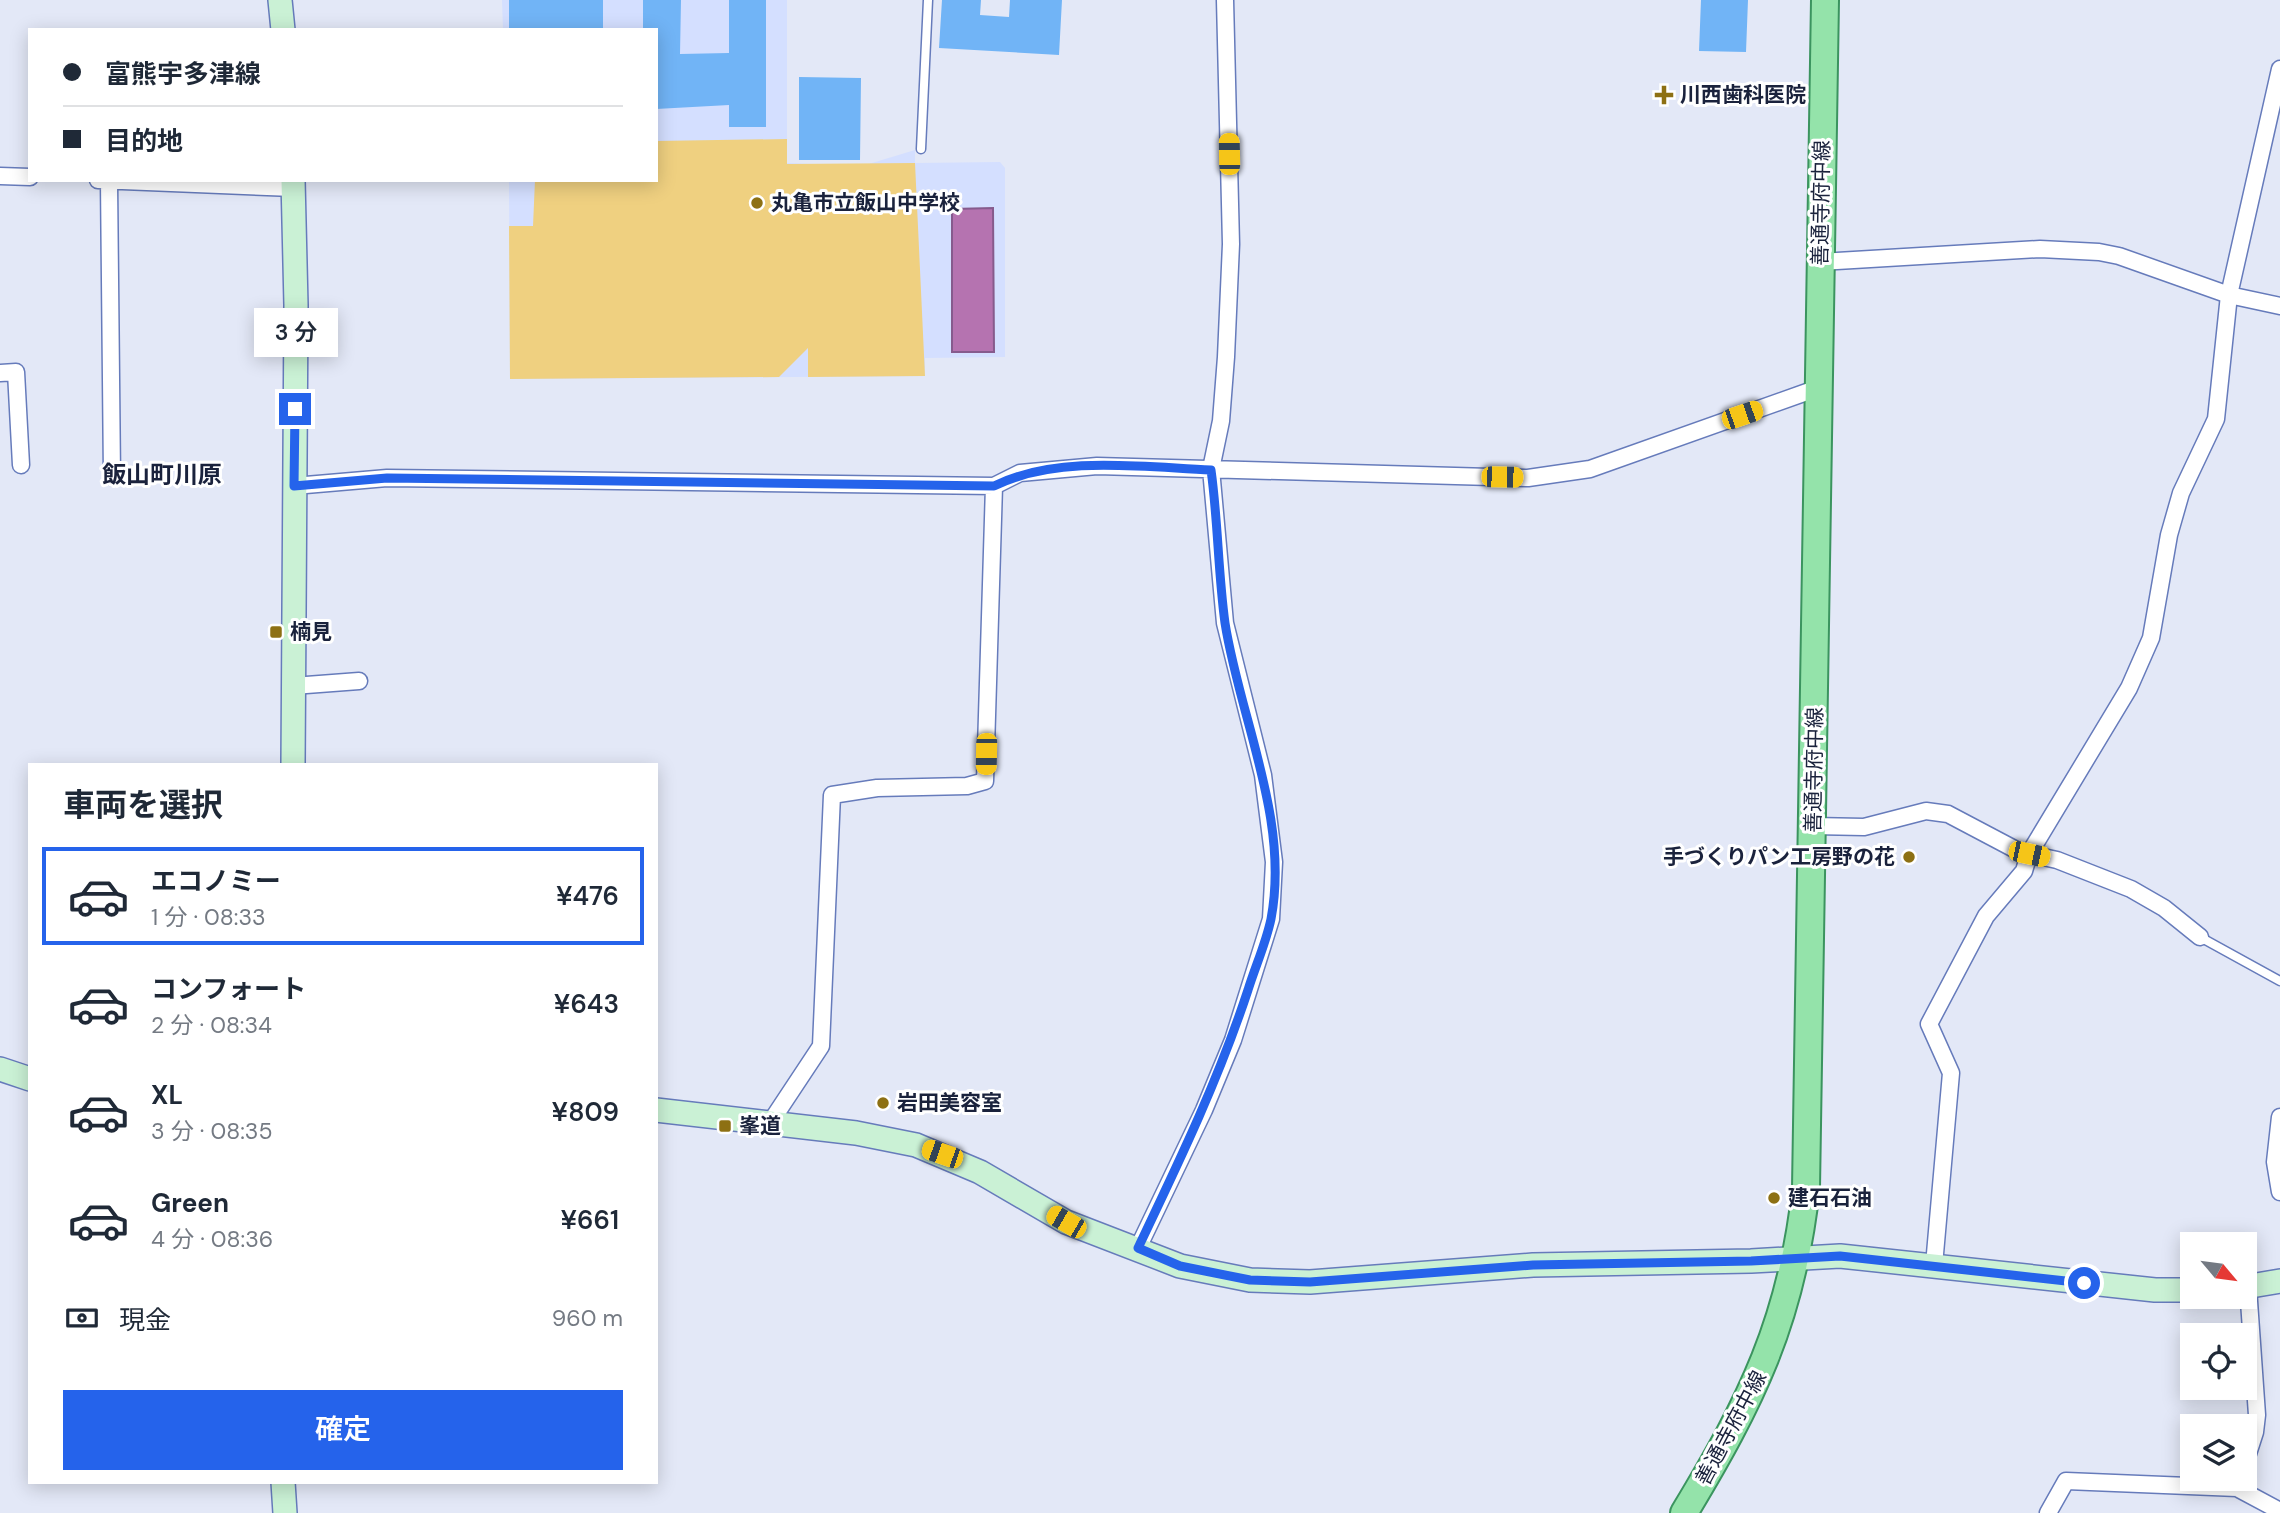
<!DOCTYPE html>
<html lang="ja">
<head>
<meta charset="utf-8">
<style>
	body { margin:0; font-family:"DM Sans","Noto Sans JP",sans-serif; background:#f6f6f7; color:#1f2937; height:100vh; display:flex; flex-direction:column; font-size:26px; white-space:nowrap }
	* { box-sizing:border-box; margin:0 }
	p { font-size:23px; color:#747a83 }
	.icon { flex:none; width:38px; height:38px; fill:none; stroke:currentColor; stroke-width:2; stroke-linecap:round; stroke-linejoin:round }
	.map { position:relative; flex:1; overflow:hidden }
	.details { position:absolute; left:28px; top:763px; width:630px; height:721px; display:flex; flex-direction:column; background:#fff; border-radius:0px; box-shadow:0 4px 18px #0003 }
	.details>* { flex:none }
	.guide { position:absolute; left:28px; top:28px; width:630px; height:154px; border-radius:0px; box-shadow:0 4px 18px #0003; display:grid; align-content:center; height:154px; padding:0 35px; background:#fff }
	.needle { width:46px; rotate:119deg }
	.buttons { position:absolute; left:2180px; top:1232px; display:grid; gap:14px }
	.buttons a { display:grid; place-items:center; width:77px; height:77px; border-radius:0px; background:#fff; box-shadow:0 4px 18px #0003; font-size:35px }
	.end { position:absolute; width:32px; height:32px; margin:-16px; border:9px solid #2563eb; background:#fff; box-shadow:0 0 0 4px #fff }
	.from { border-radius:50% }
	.bubble { position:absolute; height:49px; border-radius:0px; background:#fff; box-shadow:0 4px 18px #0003; font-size:23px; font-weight:600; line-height:49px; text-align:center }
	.car { position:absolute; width:21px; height:42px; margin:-21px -10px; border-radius:9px; box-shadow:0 0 5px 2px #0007; background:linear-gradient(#f5c518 24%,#345 0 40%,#f5c518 0 76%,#345 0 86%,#f5c518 0) }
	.guide b { display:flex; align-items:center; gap:24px; height:66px; font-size:26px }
	.guide b+b { border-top:2px solid #e0e1e3 }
	.guide i { width:18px; height:18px; background:#1f2937 }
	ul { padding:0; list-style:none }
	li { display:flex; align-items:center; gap:21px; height:98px; margin:0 14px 10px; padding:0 21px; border:4px solid transparent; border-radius:0px }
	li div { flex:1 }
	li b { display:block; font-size:26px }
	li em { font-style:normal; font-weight:600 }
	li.on { border-color:#2563eb }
	li>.icon { width:63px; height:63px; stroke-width:1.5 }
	h2 { padding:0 35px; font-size:32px; line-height:84px }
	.pay { display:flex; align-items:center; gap:18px; height:77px; padding:0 35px; font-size:26px }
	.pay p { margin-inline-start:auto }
	.action { display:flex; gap:14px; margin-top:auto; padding:14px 35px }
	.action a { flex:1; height:80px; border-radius:0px; background:#2563eb; color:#fff; font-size:28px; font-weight:600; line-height:80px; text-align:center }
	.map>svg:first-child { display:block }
	.built { fill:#d4dfff }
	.green { fill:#efd080 }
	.water { fill:#b573b0; stroke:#865b8d; stroke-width:2 }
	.building { fill:#71b4f6 }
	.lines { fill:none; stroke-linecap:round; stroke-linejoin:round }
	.lane-casing { stroke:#667bbb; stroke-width:11 }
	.street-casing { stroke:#667bbb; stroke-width:19 }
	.secondary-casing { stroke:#667bbb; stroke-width:26 }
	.primary-casing { stroke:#3b945f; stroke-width:30 }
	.lane { stroke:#fff; stroke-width:8 }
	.street { stroke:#fff; stroke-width:16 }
	.secondary { stroke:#caf1d5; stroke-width:23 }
	.primary { stroke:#94e3aa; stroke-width:26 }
	.route { stroke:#2563eb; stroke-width:9 }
	.poi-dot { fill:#8d7013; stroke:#fff; stroke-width:2.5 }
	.labels { text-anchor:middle; stroke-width:6; stroke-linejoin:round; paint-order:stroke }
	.poi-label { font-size:21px; font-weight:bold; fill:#1a223c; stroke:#fff; text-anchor:start }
	.street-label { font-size:21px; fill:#1a223c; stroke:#fff }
	.quarter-label { font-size:24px; font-weight:bold; fill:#1a223c; stroke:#fff }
</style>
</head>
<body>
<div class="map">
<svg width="2280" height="1513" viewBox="0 0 2280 1513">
	<rect width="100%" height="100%" fill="#e3e8f7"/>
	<path class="built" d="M 502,0 L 787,0 L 787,163 L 862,166 L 915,150 L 915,163 L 1000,162 L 1005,168 L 1005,357 L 925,358 L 925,376 L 510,379 L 509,180 L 656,180 L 656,30 L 503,30 Z"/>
	<path class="green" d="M 787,139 L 787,164 L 915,163 L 925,376 L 808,377 L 808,348 L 779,377 L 510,379 L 509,226 L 533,226 L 535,180 L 656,180 L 656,141 Z"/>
	<path class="water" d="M 993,208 L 994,352 L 952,352 L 952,209 Z"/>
	<path class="building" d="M 509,0 L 603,0 L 603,30 L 509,30 Z
		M 643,0 L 681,0 L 680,54 L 729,53 L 729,0 L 766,0 L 766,127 L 729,127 L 729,105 L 656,109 L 656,30 L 643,30 Z
		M 942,0 L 981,0 L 980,15 L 1009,17 L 1010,0 L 1062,0 L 1059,55 L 939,48 Z
		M 1701,0 L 1748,0 L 1746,52 L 1699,51 Z
		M 799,77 L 861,78 L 860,160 L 799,160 Z"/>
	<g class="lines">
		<g class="lane-casing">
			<path id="lane" d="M 921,149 L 928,0
				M 2200,937 L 2280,981"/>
		</g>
		<g class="street-casing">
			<path id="street" d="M 0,176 L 30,177
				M 98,180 L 293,188
				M 109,181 L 112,477
				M 1820,262 L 2040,249 L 2099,252 L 2119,256 L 2229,295 L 2280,306
				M 0,373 L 16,372 L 21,465
				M 294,486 L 387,478 L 994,486 L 1020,473 L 1097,466 L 1528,478 L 1590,469 L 1818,388
				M 293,686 L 359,681
				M 1813,826 L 1864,827 L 1926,811 L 1948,814 L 2020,852 L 2057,860 L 2131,889 L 2164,908 L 2200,937
				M 2280,1117 L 2275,1162 L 2280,1192
				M 770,1123 L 821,1046 L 832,795 L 877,788 L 967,786 L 985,781 L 994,486
				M 1138,1248 L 1204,1110 L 1233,1040 L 1271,919 L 1274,862 L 1263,775 L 1225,623 L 1211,469 L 1221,421 L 1226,357 L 1231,244 L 1225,0
				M 1934,1265 L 1951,1073 L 1929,1024 L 1986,916 L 2024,871 L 2029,854 L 2129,688 L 2151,638 L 2169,535 L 2181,493 L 2216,419 L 2229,295 L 2280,69
				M 2245,1463 L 2255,1432 L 2257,1415 L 2248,1287
				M 2048,1513 L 2066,1481 L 2237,1488 L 2280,1511"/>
		</g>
		<g class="secondary-casing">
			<path id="secondary" d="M 280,0 L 283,30
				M 293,765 L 296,305 L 293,180
				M 0,1069 L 30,1079
				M 656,1110 L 856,1133 L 916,1145 L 980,1172 L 1066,1222 L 1180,1266 L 1250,1280 L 1310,1282 L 1533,1265 L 1751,1261 L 1840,1256 L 2155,1290 L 2193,1290
				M 2245,1287 L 2280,1281
				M 283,1482 L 285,1513"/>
		</g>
		<g class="primary-casing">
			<path id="primary" d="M 1684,1513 C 1751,1402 1792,1320 1806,1188 L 1825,0"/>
		</g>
		<use href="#lane" class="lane"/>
		<use href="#street" class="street"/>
		<use href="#secondary" class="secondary"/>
		<use href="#primary" class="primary"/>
	</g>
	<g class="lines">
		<path class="route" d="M 295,409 L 294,486 L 387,478 L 994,486 C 1057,455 1141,467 1211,470 C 1218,520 1218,572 1225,623 C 1240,719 1290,820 1271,919 C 1266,943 1255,967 1248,990 C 1218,1081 1179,1162 1138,1248 L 1180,1266 L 1250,1280 L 1310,1282 L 1533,1265 L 1751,1261 L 1840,1256 L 2084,1283"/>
	</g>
	<g class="poi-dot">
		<path d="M1660.5 84.5h7v7h7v7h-7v7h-7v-7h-7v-7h7z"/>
		<circle cx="757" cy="203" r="7"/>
		<rect x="269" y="625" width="14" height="14" rx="3.5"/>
		<circle cx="1909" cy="857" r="7"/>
		<circle cx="883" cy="1103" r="7"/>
		<rect x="718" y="1119" width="14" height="14" rx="3.5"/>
		<circle cx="1774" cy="1198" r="7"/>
	</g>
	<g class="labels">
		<g class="poi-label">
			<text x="1680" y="102">川西歯科医院</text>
			<text x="771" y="210">丸亀市立飯山中学校</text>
			<text x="290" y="639">楠見</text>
			<text x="1895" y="864" text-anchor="end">手づくりパン工房野の花</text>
			<text x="897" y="1110">岩田美容室</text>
			<text x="739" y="1133">峯道</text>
			<text x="1788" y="1205">建石石油</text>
		</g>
		<g class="street-label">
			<text transform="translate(1821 203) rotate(-89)" y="7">善通寺府中線</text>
			<text transform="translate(1814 770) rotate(-89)" y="7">善通寺府中線</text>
			<text transform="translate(1731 1428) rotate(-62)" y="7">善通寺府中線</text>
		</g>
		<g class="quarter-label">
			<text x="162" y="483">飯山町川原</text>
		</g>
	</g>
</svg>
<div class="buttons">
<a><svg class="needle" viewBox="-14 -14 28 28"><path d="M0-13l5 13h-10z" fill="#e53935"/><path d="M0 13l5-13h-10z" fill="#747a83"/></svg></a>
<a><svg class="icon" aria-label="locate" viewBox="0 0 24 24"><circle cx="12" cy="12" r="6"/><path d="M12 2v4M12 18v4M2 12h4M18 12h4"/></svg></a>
<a><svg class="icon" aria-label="layers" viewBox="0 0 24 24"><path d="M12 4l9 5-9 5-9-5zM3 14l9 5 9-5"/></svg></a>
</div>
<i class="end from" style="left:2084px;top:1283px"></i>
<i class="end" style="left:295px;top:409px"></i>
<div class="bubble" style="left:254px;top:308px;width:84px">3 分</div>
<i class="car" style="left:1229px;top:154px;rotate:359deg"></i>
<i class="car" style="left:1742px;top:415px;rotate:71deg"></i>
<i class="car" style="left:1502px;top:477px;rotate:91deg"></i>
<i class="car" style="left:986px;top:754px;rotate:181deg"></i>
<i class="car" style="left:2029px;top:854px;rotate:102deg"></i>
<i class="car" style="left:942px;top:1154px;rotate:289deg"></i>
<i class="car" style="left:1066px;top:1222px;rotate:300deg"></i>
<div class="guide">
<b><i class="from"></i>富熊宇多津線</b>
<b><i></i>目的地</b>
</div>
<section class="details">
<h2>車両を選択</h2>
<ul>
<li class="on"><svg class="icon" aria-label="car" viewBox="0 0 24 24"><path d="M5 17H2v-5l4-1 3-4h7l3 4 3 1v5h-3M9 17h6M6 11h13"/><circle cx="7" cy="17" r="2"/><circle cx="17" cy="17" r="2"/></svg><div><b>エコノミー</b><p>1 分 · 08:33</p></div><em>¥476</em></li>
<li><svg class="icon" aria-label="car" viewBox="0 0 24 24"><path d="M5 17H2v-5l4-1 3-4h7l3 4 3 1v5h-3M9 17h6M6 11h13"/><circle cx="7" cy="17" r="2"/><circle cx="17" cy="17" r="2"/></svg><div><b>コンフォート</b><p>2 分 · 08:34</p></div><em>¥643</em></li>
<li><svg class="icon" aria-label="car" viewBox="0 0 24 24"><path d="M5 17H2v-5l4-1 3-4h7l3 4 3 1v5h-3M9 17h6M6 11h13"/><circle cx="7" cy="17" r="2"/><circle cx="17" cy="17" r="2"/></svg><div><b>XL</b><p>3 分 · 08:35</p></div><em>¥809</em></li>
<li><svg class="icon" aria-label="car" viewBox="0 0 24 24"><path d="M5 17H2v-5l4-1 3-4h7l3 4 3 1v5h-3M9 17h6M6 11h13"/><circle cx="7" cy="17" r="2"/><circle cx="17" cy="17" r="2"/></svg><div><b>Green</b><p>4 分 · 08:36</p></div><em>¥661</em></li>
</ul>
<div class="pay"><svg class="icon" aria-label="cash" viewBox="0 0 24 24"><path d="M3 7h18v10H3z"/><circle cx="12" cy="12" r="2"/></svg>現金<p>960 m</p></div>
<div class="action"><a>確定</a></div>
</section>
</div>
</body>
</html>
